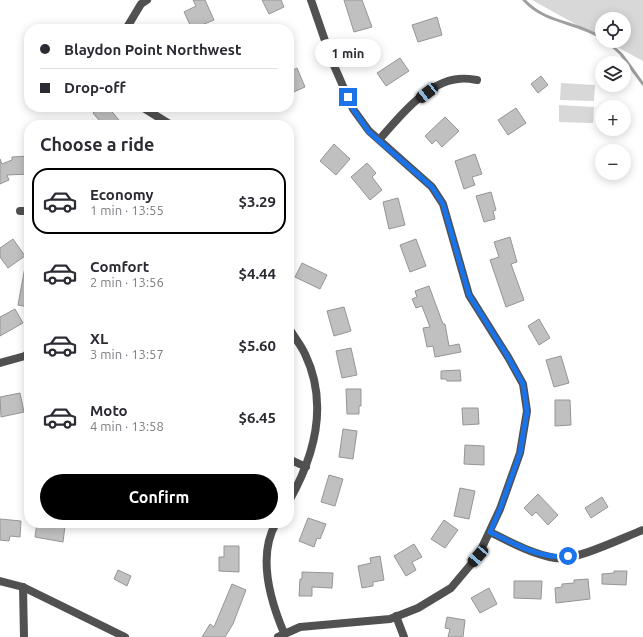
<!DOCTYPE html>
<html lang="en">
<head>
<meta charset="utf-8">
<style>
	body { margin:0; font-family:Ubuntu,sans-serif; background:#f7f7f7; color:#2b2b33; height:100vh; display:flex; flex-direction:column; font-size:15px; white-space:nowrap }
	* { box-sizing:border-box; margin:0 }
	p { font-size:13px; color:#7c7c81 }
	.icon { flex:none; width:22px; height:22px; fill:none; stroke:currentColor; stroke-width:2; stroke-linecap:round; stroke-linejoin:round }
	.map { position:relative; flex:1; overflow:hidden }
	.details { position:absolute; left:24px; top:120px; width:270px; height:408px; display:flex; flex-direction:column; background:#fff; border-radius:16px; box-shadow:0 2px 10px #0003 }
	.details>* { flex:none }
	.hud { position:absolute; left:24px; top:24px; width:270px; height:88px; border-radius:16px; box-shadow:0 2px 10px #0003; display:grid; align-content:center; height:88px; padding:0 16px; background:#fff }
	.tools { position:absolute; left:595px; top:12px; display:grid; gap:8px }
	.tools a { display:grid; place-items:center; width:36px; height:36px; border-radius:50%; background:#fff; box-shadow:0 2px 10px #0003; font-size:20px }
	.end { position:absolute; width:18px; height:18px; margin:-9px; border:5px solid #1a73e8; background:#fff; box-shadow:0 0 0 2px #fff }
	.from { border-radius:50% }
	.bubble { position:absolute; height:28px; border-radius:14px; background:#fff; box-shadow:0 2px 10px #0003; font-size:13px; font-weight:700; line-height:28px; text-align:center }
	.car { position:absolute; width:12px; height:24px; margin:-12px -6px; border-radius:5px; box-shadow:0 0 3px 1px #0007; background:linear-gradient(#222 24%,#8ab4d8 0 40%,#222 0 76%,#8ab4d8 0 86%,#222 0) }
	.hud b { display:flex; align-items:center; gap:14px; height:38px; font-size:15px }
	.hud b+b { border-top:1px solid #e1e1e2 }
	.hud i { width:10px; height:10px; background:#2b2b33 }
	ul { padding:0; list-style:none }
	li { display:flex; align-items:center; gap:12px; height:66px; margin:0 8px 6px; padding:0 8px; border:2px solid transparent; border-radius:16px }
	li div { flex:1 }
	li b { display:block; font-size:15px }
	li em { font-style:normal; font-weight:700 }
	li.active { border-color:#000 }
	li>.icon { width:36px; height:36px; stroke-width:1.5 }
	h2 { padding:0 16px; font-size:18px; line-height:48px }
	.button { display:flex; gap:8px; margin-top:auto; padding:8px 16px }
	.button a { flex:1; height:46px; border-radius:24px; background:#000; color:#fff; font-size:16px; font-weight:700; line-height:46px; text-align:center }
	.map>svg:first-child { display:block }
	.green { fill:#d8d8d8 }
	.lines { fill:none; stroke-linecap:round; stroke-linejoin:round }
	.stream { stroke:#9f9f9f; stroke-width:3 }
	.building { fill:#c0c0c0; stroke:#959595 }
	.minor { stroke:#515151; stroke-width:8 }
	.tertiary { stroke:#515151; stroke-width:8 }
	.route { stroke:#1a73e8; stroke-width:5 }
</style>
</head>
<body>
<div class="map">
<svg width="643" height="637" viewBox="0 0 643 637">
	<rect width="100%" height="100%" fill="#fff"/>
	<path class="green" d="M 532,0 L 643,0 L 643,61 L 606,41 L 624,41 L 624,19 L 602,19 L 602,39 Z
		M 561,83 L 595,85 L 594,101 L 560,100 Z
		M 559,105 L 594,107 L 593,123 L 559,122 Z"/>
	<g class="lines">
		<path class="stream" d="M 524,0 C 546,24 576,21 602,38
			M 607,41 L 621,54 L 643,84"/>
	</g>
	<path class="building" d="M 193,0 L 205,0 L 214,20 L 192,29 L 184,12 L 196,6 Z
		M 262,0 L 281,0 L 284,7 L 269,14 Z
		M 344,0 L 362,0 L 372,27 L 354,32 Z
		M 437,17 L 442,35 L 418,42 L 412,25 Z
		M 400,58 L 409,71 L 386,86 L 377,73 Z
		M 297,68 L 305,87 L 289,94 L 289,72 Z
		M 541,76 L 548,85 L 538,93 L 531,84 Z
		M 100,107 L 108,107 L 123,125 L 103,125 L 93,113 Z
		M 516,108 L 526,123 L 508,135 L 498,120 Z
		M 445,117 L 459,131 L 442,147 L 436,140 L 432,144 L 425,136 Z
		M 334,144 L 350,159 L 336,175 L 320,161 Z
		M 475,154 L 482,174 L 472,177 L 475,185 L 464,189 L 455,161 Z
		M 29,156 L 29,174 L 7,175 L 9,180 L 0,184 L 0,159 L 2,164 L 12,160 L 12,157 Z
		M 367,163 L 376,173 L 372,177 L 382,190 L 370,200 L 351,177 Z
		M 491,192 L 496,210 L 493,211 L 495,219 L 484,222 L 476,196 Z
		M 398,198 L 405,225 L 389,229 L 383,202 Z
		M 510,237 L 517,262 L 511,264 L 524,300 L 506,307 L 490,260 L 499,257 L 494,242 Z
		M 13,239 L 25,256 L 8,268 L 0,257 L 0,248 Z
		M 416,239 L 426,266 L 410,272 L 400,245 Z
		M 302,263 L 327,275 L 320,289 L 295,277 Z
		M 25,267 L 29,267 L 29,307 L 18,305 Z
		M 429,286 L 443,324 L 445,324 L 449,346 L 459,344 L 461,352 L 435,357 L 433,346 L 427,347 L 423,328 L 430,327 L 422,306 L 416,308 L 412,299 L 417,297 L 415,291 Z
		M 344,307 L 351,331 L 334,336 L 327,311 Z
		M 15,309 L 23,323 L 0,336 L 0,317 Z
		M 539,319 L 550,338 L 539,345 L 528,326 Z
		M 351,348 L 357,375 L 342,378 L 336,351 Z
		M 561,356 L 569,383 L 554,387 L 546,360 Z
		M 460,370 L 461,381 L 447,381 L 446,379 L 441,379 L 441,371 Z
		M 346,389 L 361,389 L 361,406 L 359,406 L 359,414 L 347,414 Z
		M 20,393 L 24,412 L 1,417 L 0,397 Z
		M 555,400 L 570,400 L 571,425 L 555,426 Z
		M 462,408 L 478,408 L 479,424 L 463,425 Z
		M 343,429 L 357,431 L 353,459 L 339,457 Z
		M 465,445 L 484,446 L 484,465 L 464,464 Z
		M 329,475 L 343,479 L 335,506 L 321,502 Z
		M 460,488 L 475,491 L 469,519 L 454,516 Z
		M 538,494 L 558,515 L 548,525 L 536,512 L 532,516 L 524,508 Z
		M 602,497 L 608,507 L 591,518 L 585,508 Z
		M 308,518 L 326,524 L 320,539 L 317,538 L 314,547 L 299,541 Z
		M 0,519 L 21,521 L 20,537 L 10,536 L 9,541 L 0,540 Z
		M 444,520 L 458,530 L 445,548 L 431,539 Z
		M 37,523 L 65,526 L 63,542 L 35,537 Z
		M 414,544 L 422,557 L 412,562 L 416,570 L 406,576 L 394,556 Z
		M 224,546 L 239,546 L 239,572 L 219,571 L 219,557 L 224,557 Z
		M 380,556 L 384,580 L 373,582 L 373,586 L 362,588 L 358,566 L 371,563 L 370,558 Z
		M 118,570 L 131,576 L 127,586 L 114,579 Z
		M 614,571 L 627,571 L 626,585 L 602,584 L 602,574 L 614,573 Z
		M 302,572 L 333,573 L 332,588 L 312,587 L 312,596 L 299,596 L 300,579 L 302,579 Z
		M 588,579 L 590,599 L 556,603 L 555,588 L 562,587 L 562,584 L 574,583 L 574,580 Z
		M 514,581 L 542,581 L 541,599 L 514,598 Z
		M 232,584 L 246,590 L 233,624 L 225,637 L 202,637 L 210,624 L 214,627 Z
		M 489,588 L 497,604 L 480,613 L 471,598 Z
		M 447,617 L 465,620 L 463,637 L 448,637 L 450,629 L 445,628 Z"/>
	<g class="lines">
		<path class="minor" d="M 126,29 L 141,4 L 147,0
			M 142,107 L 171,125
			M 379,140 C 399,117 427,82 458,79 C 464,78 471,79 477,80
			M 20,211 L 29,211
			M 289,328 C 294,337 301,345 305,354 C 329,404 315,455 289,501
			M 0,363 L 25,356 L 29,352
			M 289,459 L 306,467
			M 276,523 C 257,556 270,600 284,633
			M 490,532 C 510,542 532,554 555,558 C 576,561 622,538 643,530
			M 23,587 L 24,637
			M 396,616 L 404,637
			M 278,637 L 300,627 L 390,619 L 418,608 L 451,588 L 478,556 L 500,509 L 520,453 L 527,411 L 523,384 L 508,357 L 469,295 L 443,204 L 432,187 L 369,131 L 353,109 L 332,61 L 311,0"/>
		<path class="tertiary" d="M 0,581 L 23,587 L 125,637"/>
	</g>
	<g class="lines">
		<path class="route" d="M 348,97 L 353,109 L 369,132 L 432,187 L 443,204 L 469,295 L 508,357 L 523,384 L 527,411 L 520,453 L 500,509 L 490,532 C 513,543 541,560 568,556"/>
	</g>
</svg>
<div class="tools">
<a><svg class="icon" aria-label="locate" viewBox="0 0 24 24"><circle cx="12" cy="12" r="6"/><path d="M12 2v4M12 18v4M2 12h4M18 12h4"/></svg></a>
<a><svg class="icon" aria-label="layers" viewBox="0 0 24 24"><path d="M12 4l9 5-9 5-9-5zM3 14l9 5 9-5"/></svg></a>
<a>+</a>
<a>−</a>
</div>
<i class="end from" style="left:568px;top:556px"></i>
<i class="end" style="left:348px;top:97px"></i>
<div class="bubble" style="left:315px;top:39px;width:66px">1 min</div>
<i class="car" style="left:427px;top:93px;rotate:232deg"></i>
<i class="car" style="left:478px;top:556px;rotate:221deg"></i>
<div class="hud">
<b><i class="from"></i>Blaydon Point Northwest</b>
<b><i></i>Drop-off</b>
</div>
<section class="details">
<h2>Choose a ride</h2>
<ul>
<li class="active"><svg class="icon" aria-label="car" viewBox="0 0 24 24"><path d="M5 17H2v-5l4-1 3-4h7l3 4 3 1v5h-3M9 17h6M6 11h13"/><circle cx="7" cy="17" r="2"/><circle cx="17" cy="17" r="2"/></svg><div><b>Economy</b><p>1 min · 13:55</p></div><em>$3.29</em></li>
<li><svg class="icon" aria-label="car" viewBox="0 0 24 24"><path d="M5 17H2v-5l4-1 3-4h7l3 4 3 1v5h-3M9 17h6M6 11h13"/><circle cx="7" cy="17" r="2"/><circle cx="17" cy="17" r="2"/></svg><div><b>Comfort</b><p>2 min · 13:56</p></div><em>$4.44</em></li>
<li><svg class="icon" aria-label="car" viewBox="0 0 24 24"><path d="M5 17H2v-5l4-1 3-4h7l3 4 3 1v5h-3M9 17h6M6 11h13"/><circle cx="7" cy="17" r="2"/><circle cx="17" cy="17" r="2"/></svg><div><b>XL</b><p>3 min · 13:57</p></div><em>$5.60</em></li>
<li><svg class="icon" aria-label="car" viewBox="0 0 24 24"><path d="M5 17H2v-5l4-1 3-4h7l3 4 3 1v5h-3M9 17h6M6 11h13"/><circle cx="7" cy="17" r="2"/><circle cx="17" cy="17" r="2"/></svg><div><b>Moto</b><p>4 min · 13:58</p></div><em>$6.45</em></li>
</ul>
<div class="button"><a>Confirm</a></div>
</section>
</div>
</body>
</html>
